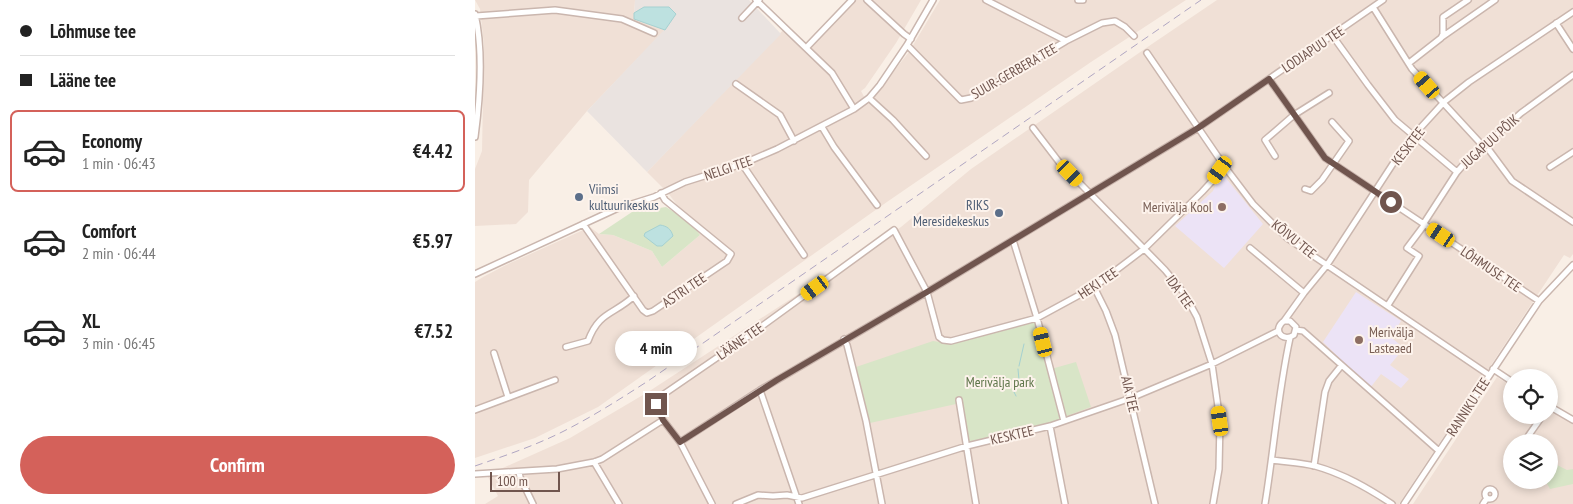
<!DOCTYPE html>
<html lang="en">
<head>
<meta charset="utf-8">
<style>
	body { margin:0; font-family:"PT Sans Narrow",sans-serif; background:#f2f2f2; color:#222; height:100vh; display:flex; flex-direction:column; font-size:19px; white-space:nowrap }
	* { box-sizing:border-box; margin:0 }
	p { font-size:16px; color:#767676 }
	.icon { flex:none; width:28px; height:28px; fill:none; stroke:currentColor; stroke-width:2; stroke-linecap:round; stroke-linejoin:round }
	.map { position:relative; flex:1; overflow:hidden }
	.side { display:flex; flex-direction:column; background:#fff; width:475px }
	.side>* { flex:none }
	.hud { display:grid; align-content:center; height:110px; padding:0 20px; background:#fff }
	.controls { position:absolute; left:1028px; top:369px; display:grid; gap:10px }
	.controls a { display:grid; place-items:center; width:55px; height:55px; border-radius:50%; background:#fff; box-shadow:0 2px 8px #0003; font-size:25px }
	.scale { position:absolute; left:15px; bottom:12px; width:70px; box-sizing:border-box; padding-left:5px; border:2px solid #70554e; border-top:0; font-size:14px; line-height:18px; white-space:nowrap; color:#70554e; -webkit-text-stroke:4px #fdf3ec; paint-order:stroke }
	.end { position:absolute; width:22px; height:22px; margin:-11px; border:6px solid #70554e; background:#fff; box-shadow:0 0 0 2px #fff }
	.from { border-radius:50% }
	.bubble { position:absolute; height:35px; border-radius:18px; background:#fff; box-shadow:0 2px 8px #0003; font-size:16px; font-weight:700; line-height:35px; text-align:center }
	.car { position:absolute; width:15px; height:30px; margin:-15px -8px; border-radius:6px; box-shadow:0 0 4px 1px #0007; background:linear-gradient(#f5c518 24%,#345 0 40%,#f5c518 0 76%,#345 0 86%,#f5c518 0) }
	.hud b { display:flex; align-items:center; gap:18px; height:48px; font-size:19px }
	.hud b+b { border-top:1px solid #e0e0e0 }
	.hud i { width:12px; height:12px; background:#222 }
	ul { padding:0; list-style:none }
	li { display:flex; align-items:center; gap:15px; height:82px; margin:0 10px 8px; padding:0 10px; border:2px solid transparent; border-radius:8px }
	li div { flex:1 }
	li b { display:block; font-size:19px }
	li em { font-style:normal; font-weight:700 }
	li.current { border-color:#d4615a }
	li>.icon { width:45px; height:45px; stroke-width:1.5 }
	.button { display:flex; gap:10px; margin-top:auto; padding:10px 20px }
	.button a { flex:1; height:58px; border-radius:30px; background:#d4615a; color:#fff; font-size:20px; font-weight:700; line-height:58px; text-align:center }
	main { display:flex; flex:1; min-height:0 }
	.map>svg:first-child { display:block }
	.residential { fill:#f0e0d6; fill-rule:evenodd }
	.industrial { fill:#eae3e0 }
	.education { fill:#ece3f6 }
	.green { fill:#d8e5c7 }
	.water { fill:#bde1e0; stroke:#a5d1d1 }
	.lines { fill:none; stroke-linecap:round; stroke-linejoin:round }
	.stream { stroke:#a5d1d1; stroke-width:1 }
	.minor-casing { stroke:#cab6ae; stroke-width:8 }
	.minor { stroke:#fff; stroke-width:5 }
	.rail { stroke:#b0a6c2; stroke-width:1; stroke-dasharray:8 5; stroke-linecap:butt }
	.route { stroke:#70554e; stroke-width:6 }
	.service-dot { fill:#5c6f8a; stroke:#fdf3ec; stroke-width:2 }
	.education-dot { fill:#8d6e63; stroke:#fdf3ec; stroke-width:2 }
	.labels { text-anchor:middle; stroke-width:4; stroke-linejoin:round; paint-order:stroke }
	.street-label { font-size:14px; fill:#70554e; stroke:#fdf3ec }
	.service-label { font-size:14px; fill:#4e5e75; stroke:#fdf3ec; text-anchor:start }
	.education-label { font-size:14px; fill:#785e54; stroke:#fdf3ec; text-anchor:end }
	.park-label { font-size:14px; fill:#5d7448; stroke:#fdf3ec }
</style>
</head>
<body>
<main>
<section class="side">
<div class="hud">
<b><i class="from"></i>Lõhmuse tee</b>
<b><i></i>Lääne tee</b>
</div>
<ul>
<li class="current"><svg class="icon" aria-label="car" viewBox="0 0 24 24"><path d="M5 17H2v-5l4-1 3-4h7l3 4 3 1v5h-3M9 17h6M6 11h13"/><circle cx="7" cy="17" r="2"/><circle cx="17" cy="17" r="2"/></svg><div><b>Economy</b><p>1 min · 06:43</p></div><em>€4.42</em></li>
<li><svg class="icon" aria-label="car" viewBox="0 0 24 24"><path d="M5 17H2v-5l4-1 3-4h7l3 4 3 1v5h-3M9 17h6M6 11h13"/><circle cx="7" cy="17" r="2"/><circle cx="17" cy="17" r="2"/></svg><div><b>Comfort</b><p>2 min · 06:44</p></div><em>€5.97</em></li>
<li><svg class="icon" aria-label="car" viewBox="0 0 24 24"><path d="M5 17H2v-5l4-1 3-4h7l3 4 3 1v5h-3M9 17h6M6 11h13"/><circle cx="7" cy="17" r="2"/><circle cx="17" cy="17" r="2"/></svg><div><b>XL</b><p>3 min · 06:45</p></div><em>€7.52</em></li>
</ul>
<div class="button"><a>Confirm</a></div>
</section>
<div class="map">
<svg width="1098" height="504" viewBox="0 0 1098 504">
	<rect width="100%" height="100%" fill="#f9efe6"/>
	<path class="residential" d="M 0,0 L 160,0 L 159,19 L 190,30 L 112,111 L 54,180 L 53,212 L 41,224 L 0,226 L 0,169 L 7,151 L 9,45 L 5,9 Z
		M 372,0 L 446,0 L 421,43 L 390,88 L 386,91 L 393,104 L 434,52 L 465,0 L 711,0 L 616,62 L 409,204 L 123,407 L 60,438 L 0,458 L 0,282 L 8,277 L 31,265 L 115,227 L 124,234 L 138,235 L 177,251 L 187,267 L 225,235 L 193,193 L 172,172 L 312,26 L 331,43 Z
		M 742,0 L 1098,0 L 1098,254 L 1095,258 L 1089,255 L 924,504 L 10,504 L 23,496 L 12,475 L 95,438 L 173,392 L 426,227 L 496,169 L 674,46 Z
		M 1022,377 L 1036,386 L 1036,415 L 1074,415 L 1074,409 L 1098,423 L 1098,504 L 938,504 ZM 1036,442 L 1074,442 L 1074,480 L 1036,480 Z"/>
	<path class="industrial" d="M 160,0 L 274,0 L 306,34 L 172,172 L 112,111 L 189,30 L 159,19 Z"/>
	<path class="education" d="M 746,172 L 788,224 L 749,268 L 700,226 L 738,191 Z
		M 881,292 L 926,321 L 917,335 L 919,336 L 918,339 L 929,348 L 915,365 L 934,379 L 926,388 L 906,374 L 895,388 L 848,342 Z"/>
	<path class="green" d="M 191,207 L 215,222 L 225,235 L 187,267 L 177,251 L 138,235 L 124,234 L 157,212 Z
		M 559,319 L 585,420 L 488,443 L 481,404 L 395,423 L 381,367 L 458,341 L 472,343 Z
		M 601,362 L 616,407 L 589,417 L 576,369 Z
		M 1074,461 L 1092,470 L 1098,469 L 1098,484 L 1075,489 L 1070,480 L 1074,480 Z"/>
	<path class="water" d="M 169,7 L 194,7 L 201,14 L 190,30 L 159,19 L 159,13 Z
		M 185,225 C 192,226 196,229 198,236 L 187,246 L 182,246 L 169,236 L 170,233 Z"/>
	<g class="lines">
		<path class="stream" d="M 544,366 L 549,344
			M 540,391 L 544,380 L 543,369
			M 539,392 L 541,396"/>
		<g class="minor-casing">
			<path id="minor" d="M 281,0 L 357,73 L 379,109
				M 392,0 L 429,34 L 436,39
				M 511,0 L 591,41
				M 603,0 L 608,0
				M 898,7 L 937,69 L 1008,146
				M 0,14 C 9,52 5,99 0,137
				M 1,16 L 80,10 L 147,19 L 179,33
				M 267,18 L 284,0
				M 1081,23 L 1098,49
				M 857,35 L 893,85 L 920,120 L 982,172
				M 967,37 L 1020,0
				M 432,45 L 486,100 L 496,98 L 591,41 L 627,23 L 640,21 L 650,27 L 659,36
				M 331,48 L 377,0
				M 672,53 L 750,167 L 778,204 L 812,238 L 1014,375
				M 934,63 L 966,38 L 968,34 L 968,17 L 993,0
				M 794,79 L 850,158 L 1064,301
				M 261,84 L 305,115 L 319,141
				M 394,98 L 418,120 L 451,156
				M 347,127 L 359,147 L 402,205
				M 558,128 L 584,162 L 690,270 L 709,293 L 722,317 L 737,364 L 745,421 L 744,469 L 738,504
				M 1014,150 L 1037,181 L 1098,222
				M 800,156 L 790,140 L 819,115 L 854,93
				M 267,164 L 329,255
				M 1075,167 L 1098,152
				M 830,189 L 836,191 L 847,180 L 874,141 L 857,122
				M 949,223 L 982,172 L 989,164 L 1046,113 L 1098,75
				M 108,224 L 168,310 L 172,313 L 178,311 L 252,261 L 256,254 L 190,200 L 186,193
				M 538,240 L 562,318 L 589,421
				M 775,248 L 829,293
				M 0,274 L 141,209 L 179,197 L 210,182 L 267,164 L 302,149 L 379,109 L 394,98 L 405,85 L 432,45 L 458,0
				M 619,287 L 631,311 L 640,335 L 680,504
				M 913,305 L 944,256 L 932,248 L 950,224
				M 809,321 L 815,321 L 821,327 L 819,335 C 807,343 797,329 809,321 L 829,293 L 852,265 L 923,156 L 938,136 L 970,101 L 994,82 L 1098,12
				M 821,330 L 828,331 L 964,451
				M 369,339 L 372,345 L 391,421 L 407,504
				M 91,347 L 113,341 C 124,311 139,315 159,296
				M 19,353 L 33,397
				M 1018,369 L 1036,381
				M 285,390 L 324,504
				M 484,400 L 501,504
				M 1074,406 L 1098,420
				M 0,410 L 80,380
				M 575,426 L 590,504
				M 205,442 L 285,390 L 452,292 L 723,128 L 908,0
				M 1049,442 L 1068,415
				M 1036,457 L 1033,461 L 1036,466
				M 797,460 C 811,462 826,463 840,466 C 869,474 893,488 917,504
				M 119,462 L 144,504
				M 839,466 L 850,392 L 854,381 L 866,366
				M 44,472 L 45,477 L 58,504
				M 0,474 L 82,469 L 119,462 L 127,459 L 188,420
				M1010 494a5 5 0 1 1 10 0a5 5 0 1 1-10 0Z
				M 237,504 L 205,442 L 188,420 L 181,404 L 181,401 L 189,394 L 272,337 L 419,230 L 452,292 L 464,337 L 468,340 L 476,341 L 562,318 L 619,287 L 669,249 L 727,192 L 750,167
				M 261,504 L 283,495 L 298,496 L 312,495 L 327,498 L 492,446 L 575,426 L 656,398 L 737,364 L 803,331
				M 790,504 C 799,449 803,393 815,338
				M 929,504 L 1064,301 L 1098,265
				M 1008,504 L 1012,498"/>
		</g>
		<use href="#minor" class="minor"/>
		<path class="rail" d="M 0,466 C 29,456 59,446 87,432 C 117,417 145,399 173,381 L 726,0"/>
	</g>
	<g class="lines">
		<path class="route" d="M 181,404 L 188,420 L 205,442 L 302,380 L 452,292 L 723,128 L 794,79 L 850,158 L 916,202"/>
	</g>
	<g class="service-dot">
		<circle cx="104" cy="197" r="5"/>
		<circle cx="524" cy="213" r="5"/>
	</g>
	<g class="education-dot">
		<circle cx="747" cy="207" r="5"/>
		<circle cx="884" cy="340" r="5"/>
	</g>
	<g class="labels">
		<g class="street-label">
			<text transform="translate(838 49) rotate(-34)" y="5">LODJAPUU TEE</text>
			<text transform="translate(539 71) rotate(-30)" y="5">SUUR-GERBERA TEE</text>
			<text transform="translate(1015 141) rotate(-42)" y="5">JUGAPUU PÕIK</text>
			<text transform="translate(933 146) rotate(-52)" y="5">KESKTEE</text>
			<text transform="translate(253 168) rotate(-19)" y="5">NELGI TEE</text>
			<text transform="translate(819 239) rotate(39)" y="5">KÕIVU TEE</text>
			<text transform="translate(1016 269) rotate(34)" y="5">LÕHMUSE TEE</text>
			<text transform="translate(623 283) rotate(-34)" y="5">HEKI TEE</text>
			<text transform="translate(209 290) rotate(-34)" y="5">ASTRI TEE</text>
			<text transform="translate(705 292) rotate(55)" y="5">IDA TEE</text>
			<text transform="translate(265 341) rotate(-35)" y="5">LÄÄNE TEE</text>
			<text transform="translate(655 394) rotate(77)" y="5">AIA TEE</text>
			<text transform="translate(993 407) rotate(-57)" y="5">RANNIKU TEE</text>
			<text transform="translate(537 435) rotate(-13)" y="5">KESKTEE</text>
		</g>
		<g class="service-label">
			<text x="114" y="194">Viimsi<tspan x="114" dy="16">kultuurikeskus</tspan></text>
			<text x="514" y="210" text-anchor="end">RIKS<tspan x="514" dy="16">Meresidekeskus</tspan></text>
		</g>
		<g class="education-label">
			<text x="737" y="212">Merivälja Kool</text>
			<text x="894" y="337" text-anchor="start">Merivälja<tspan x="894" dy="16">Lasteaed</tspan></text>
		</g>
		<g class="park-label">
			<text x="525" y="387">Merivälja park</text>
		</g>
	</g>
</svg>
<div class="controls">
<a><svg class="icon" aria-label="locate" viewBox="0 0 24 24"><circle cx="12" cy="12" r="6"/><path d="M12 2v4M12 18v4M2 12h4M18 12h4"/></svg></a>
<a><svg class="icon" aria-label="layers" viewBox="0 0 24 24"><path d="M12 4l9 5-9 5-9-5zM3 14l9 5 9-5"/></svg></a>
</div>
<div class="scale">100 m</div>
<i class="end from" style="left:916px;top:202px"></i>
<i class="end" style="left:181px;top:404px"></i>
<div class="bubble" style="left:140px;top:331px;width:82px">4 min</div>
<i class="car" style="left:952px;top:85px;rotate:319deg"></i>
<i class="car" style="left:745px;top:170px;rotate:216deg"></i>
<i class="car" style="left:595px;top:173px;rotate:136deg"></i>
<i class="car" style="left:966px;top:235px;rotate:304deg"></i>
<i class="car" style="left:340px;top:288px;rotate:234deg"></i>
<i class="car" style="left:568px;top:342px;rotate:346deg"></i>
<i class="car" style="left:745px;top:421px;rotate:352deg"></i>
</div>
</main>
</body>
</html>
